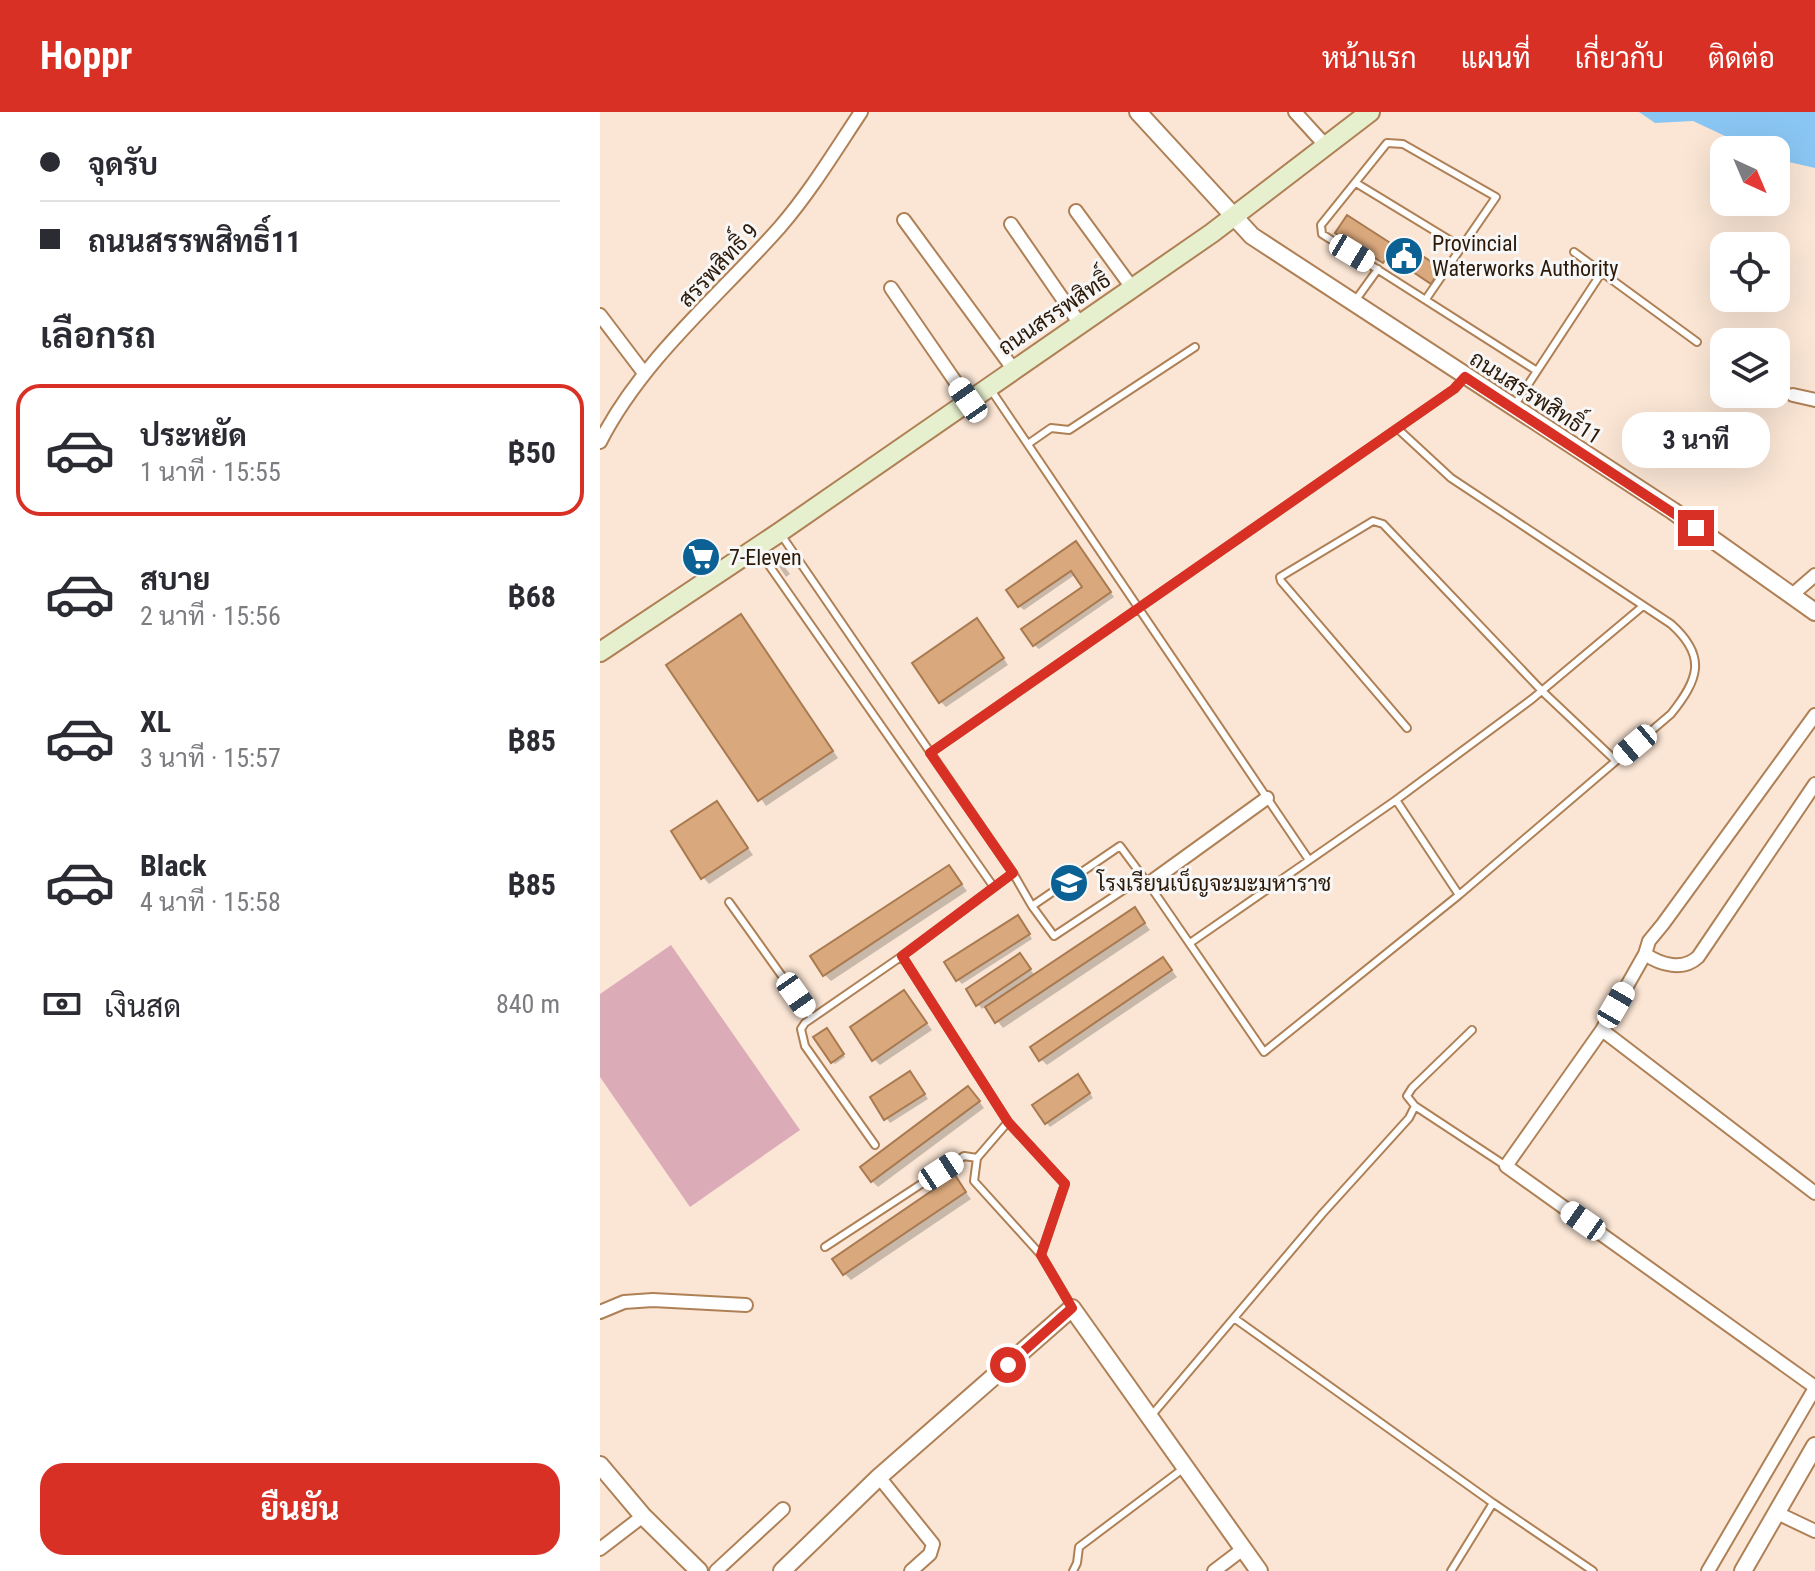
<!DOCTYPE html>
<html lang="th">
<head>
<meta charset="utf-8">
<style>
	body { margin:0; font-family:"Roboto Condensed",Sarabun,sans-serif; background:#f7f7f7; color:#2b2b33; height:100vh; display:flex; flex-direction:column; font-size:30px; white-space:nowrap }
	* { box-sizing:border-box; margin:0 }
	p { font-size:26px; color:#7c7c81 }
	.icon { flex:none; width:44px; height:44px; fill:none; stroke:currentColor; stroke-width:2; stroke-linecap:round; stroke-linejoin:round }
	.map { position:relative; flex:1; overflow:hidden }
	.panel { display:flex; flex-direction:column; background:#fff; width:600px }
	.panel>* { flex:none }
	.top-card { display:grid; align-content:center; height:176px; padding:0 40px; background:#fff }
	.needle { width:52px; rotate:136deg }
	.buttons { position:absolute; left:1110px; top:24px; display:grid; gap:16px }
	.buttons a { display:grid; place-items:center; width:80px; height:80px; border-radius:16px; background:#fff; box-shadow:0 8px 32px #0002; font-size:40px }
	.end { position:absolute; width:36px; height:36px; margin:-18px; border:10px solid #d93025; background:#fff; box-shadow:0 0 0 4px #fff }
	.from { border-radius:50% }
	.bubble { position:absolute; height:56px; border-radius:24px; background:#fff; box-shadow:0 8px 32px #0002; font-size:26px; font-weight:700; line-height:56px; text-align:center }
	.car { position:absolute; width:24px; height:48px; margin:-24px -12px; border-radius:10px; box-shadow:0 0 6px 2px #0007; background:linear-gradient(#fff 24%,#345 0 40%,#fff 0 76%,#345 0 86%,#fff 0) }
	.top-card b { display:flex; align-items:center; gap:28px; height:76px; font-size:30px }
	.top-card b+b { border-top:2px solid #e1e1e2 }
	.top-card i { width:20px; height:20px; background:#2b2b33 }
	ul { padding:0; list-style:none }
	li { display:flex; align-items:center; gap:24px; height:132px; margin:0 16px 12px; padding:0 24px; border:4px solid transparent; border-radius:24px }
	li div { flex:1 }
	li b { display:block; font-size:30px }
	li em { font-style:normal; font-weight:700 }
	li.active { border-color:#d93025 }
	li>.icon { width:72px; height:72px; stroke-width:1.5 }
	h2 { padding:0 40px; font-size:36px; line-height:96px }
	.pay { display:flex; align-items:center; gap:20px; height:88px; padding:0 40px; font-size:30px }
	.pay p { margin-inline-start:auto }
	.action { display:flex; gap:16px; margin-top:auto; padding:16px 40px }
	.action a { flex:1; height:92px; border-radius:24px; background:#d93025; color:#fff; font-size:32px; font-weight:700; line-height:92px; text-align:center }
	header { display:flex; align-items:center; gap:48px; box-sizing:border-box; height:112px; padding:0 40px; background:#d93025; color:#fff }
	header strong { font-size:38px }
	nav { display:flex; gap:44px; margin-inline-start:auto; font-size:28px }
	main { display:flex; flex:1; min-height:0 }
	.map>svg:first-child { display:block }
	.green { fill:#dbacb7 }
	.water { fill:#8ac6f4 }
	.shadow { fill:#0003 }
	.building { fill:#daa87d; stroke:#a9794f; stroke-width:2 }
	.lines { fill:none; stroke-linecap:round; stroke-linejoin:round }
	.service-casing { stroke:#af8055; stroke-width:10 }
	.minor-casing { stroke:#af8055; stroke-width:16 }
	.tertiary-casing { stroke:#af8055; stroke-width:20 }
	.secondary-casing { stroke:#af8055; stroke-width:22 }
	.service { stroke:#fff; stroke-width:6 }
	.minor { stroke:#fff; stroke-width:12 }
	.tertiary { stroke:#fff; stroke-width:16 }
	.secondary { stroke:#e7f0ce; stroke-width:18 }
	.route { stroke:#d93025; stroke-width:10 }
	.labels { text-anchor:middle; stroke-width:6; stroke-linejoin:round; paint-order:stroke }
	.poi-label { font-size:22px; fill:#2c1908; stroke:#f7f7f7; text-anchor:start }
	.street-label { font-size:22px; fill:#2c1908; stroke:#f7f7f7 }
</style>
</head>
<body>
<header>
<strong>Hoppr</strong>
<nav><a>หน้าแรก</a><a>แผนที่</a><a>เกี่ยวกับ</a><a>ติดต่อ</a></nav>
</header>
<main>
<section class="panel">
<div class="top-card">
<b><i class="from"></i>จุดรับ</b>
<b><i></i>ถนนสรรพสิทธิ์11</b>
</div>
<h2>เลือกรถ</h2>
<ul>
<li class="active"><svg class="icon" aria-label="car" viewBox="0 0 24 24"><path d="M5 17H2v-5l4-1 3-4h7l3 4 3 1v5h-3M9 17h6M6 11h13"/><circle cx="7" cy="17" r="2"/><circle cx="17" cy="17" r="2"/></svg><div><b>ประหยัด</b><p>1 นาที · 15:55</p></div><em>฿50</em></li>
<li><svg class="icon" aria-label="car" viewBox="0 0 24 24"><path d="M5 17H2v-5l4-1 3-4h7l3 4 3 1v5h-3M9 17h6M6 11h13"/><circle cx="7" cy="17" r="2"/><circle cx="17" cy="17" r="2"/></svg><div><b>สบาย</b><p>2 นาที · 15:56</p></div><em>฿68</em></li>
<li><svg class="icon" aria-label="car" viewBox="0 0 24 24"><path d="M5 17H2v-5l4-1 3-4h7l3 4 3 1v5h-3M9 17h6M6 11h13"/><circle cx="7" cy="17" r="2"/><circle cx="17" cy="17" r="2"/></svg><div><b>XL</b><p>3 นาที · 15:57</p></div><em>฿85</em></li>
<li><svg class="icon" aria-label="car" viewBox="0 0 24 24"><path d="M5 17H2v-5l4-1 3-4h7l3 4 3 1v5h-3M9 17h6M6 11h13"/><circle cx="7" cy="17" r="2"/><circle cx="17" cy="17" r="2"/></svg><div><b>Black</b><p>4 นาที · 15:58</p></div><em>฿85</em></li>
</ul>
<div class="pay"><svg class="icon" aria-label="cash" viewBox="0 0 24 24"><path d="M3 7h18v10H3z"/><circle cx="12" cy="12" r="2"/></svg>เงินสด<p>840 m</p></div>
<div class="action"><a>ยืนยัน</a></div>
</section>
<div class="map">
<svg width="1215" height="1459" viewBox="0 0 1215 1459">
	<rect width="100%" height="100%" fill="#fbe6d5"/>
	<path class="green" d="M 71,833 L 200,1018 L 90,1095 L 0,965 L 0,882 Z"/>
	<path class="water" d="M 1039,0 L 1215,0 L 1215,56 L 1176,47 L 1176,38 L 1155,38 L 1093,9 L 1055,11 Z"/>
	<path class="shadow" d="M 108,435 L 117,449 L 101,460 L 98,458 Z
		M 480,436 L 514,485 L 439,537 L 434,533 L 485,476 L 476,462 L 424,498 L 419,494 Z
		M 181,450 L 190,462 L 186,465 L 178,453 Z
		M 141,504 L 238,646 L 166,694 L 69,553 Z
		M 383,515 L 408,553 L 346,595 L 340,589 Z
		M 117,692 L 153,743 L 109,772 L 103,765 Z
		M 349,755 L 367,779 L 231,869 L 225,863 Z
		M 534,797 L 550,818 L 403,916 L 386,894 L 382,897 L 378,892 L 424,848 L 435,864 Z
		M 422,810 L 432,827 L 362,872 L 358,868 L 347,851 Z
		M 563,847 L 577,865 L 447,953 L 441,947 Z
		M 304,880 L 332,918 L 280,953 L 274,947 Z
		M 229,921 L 245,945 L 235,952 L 233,950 Z
		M 314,966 L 328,987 L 290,1011 L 272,986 Z
		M 482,969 L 493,986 L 450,1015 L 446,1010 Z
		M 374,982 L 384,996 L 278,1075 L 272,1069 L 262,1055 Z
		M 355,1066 L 371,1087 L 251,1168 L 245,1162 L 235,1147 Z"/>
	<path class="building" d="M 747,103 L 795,134 L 783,151 L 735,121 Z
		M 798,128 L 841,156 L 831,172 L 788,143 Z
		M 476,429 L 511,480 L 433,534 L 421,517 L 482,475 L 471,459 L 418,495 L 406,478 Z
		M 106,430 L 117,446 L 97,459 L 86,443 Z
		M 141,502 L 233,639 L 158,689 L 66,553 Z
		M 377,506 L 404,546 L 339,591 L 312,551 Z
		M 117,689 L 148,736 L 101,767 L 71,719 Z
		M 349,753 L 362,772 L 223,864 L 210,844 Z
		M 535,795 L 545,811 L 395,911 L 385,895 Z
		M 418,803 L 430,822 L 356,869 L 344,850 Z
		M 420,841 L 431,857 L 376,894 L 366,877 Z
		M 563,845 L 572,858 L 439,949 L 430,935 Z
		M 304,878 L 327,911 L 272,949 L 250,915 Z
		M 227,916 L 244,942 L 231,951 L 213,925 Z
		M 310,959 L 325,982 L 284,1008 L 270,985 Z
		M 478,962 L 490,981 L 445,1012 L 432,993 Z
		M 368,974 L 380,989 L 271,1070 L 260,1055 Z
		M 355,1063 L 366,1080 L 243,1163 L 232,1147 Z"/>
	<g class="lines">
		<g class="service-casing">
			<path id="service" d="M 756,71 L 861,135
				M 974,140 L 1097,230
				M 826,187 L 896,85 L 803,32 L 787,31 L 721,113 L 722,122 L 937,259
				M 755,189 L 778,157
				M 391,278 L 709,748
				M 914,294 L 1002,160
				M 798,317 L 851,366 L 1071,512 C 1108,545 1098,568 1071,602 L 859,783
				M 428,332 L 451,316 L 469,318 L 595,235
				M 182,424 L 413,761 L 432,794 L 454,824 L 543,765 L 520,734 L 432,794
				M 159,439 L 393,774
				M 807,616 L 681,469 L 680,465 L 773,409 L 783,412 L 942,579 L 1016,649
				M 330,641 L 854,277 L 865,265
				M 548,771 L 664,940 L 859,783 L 796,688
				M 129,790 L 212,906
				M 590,831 L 796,688 L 932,587 L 1043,494
				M 815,994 L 906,1054
				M 275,1033 L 205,934 L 201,917 L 205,911 L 302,844
				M 377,1046 L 374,1069 L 441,1143 L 465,1072 L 408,1010 L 302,844 L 413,761
				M 225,1135 L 364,1044 L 377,1046 L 408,1010
				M 441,1143 L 472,1195
				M 634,1206 L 893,1391 L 993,1459
				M 551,1304 L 722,1102 L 809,1006 L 815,994 L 807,984 L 812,976 L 872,918
				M 473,1459 L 477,1451 L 479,1435 L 584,1356
				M 851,1459 L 893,1391"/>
		</g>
		<g class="minor-casing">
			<path id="minor" d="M 695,0 L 726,34
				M 476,99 L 533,177
				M 304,108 L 414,258
				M 411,112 L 480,212
				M 291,176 L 368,288
				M 0,203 L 44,261
				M 1193,283 L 1215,288
				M 0,330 C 43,246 119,184 180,115 C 211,79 235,39 261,0
				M 1192,483 L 1215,463
				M 1215,672 L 1098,845 C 1083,859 1061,853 1045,842 L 1002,918 L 906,1054 L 1215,1275
				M 548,772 L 667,686
				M 1045,842 L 1049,829 L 1063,812 L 1215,603
				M 1002,918 L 1215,1081
				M 0,1200 L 24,1190 L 53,1188 L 146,1193
				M 279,1365 L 333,1432 L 330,1442 L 311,1459
				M 1177,1401 L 1215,1419
				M 0,1437 L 43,1404
				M 116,1459 L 183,1397
				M 614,1459 L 643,1437
				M 1108,1459 L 1215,1276"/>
		</g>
		<g class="tertiary-casing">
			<path id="tertiary" d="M 538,0 L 652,124 L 1073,399 L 1215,500
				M 0,1353 L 43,1404 L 99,1459
				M 182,1459 L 279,1365 L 472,1196 L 659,1459
				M 1143,1459 L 1215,1334"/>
		</g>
		<g class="secondary-casing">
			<path id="secondary" d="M 0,540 L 180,420 L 612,121 L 770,0"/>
		</g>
		<use href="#service" class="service"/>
		<use href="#minor" class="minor"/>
		<use href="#tertiary" class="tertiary"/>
		<use href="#secondary" class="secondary"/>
	</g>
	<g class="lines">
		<path class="route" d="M 408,1253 L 472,1196 L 441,1143 L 465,1072 L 408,1010 L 302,844 L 413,761 L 330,641 L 854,277 L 865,265 L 1096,416"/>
	</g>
	<defs>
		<g id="civic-disc" transform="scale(2)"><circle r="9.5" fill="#0b6193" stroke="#f7f7f7"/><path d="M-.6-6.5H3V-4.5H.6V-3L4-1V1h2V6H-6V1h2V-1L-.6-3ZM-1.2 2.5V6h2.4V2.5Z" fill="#fff"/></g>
		<g id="supermarket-disc" transform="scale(2)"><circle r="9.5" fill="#0b6193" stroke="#f7f7f7"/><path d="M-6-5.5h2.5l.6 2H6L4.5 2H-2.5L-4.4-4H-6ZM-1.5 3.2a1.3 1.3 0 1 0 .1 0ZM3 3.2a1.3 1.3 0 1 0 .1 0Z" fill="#fff"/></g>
		<g id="school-disc" transform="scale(2)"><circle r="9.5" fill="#0b6193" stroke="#f7f7f7"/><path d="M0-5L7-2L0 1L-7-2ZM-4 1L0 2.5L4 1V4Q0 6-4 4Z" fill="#fff"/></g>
	</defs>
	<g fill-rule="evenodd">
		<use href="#civic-disc" x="804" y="144"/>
		<use href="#supermarket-disc" x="101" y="445"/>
		<use href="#school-disc" x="469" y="771"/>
	</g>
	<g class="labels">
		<g class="poi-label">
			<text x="832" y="139">Provincial<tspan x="832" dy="25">Waterworks Authority</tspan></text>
			<text x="129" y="453">7-Eleven</text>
			<text x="497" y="779">โรงเรียนเบ็ญจะมะมหาราช</text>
		</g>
		<g class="street-label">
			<text transform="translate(118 153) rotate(-47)" y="8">สรรพสิทธิ์ 9</text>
			<text transform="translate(454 201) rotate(-34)" y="8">ถนนสรรพสิทธิ์</text>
			<text transform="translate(936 285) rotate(33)" y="8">ถนนสรรพสิทธิ์11</text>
		</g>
	</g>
</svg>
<div class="buttons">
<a><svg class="needle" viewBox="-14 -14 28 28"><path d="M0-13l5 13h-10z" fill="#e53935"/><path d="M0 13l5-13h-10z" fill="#7c7c81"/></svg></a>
<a><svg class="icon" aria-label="locate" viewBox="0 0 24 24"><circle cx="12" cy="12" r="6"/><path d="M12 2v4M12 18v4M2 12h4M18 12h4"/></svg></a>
<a><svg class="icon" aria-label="layers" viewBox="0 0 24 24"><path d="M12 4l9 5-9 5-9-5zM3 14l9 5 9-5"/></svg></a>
</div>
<i class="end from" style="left:408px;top:1253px"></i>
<i class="end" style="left:1096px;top:416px"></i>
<div class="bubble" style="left:1022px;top:300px;width:148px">3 นาที</div>
<i class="car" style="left:752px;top:141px;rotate:121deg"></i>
<i class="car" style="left:368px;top:288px;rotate:325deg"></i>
<i class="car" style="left:1035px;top:633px;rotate:230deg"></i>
<i class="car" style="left:196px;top:883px;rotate:145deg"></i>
<i class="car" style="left:1016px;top:893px;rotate:30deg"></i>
<i class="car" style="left:341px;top:1059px;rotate:57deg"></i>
<i class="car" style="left:983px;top:1109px;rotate:305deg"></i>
</div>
</main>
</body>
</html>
